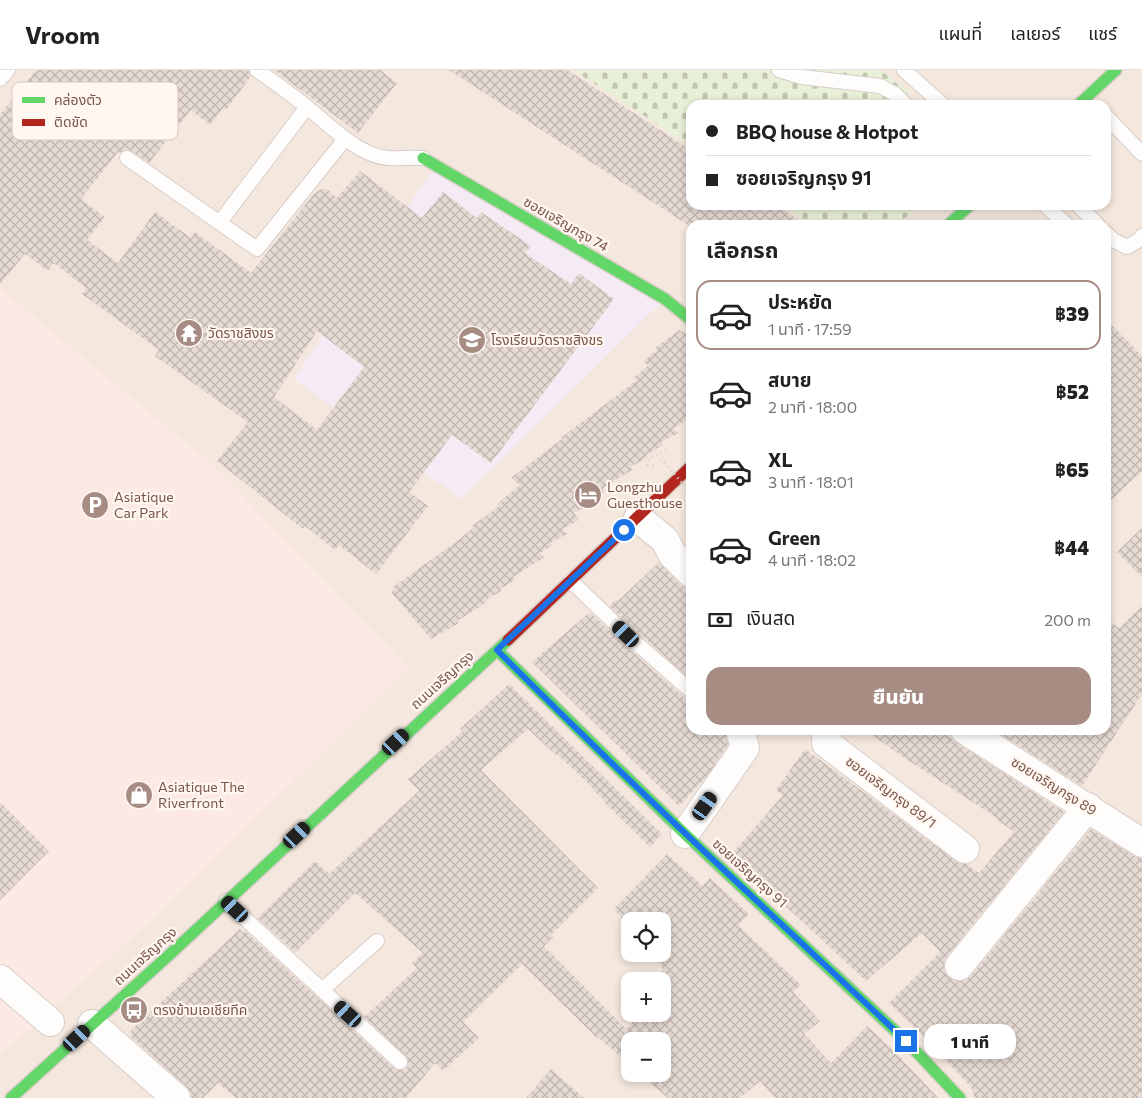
<!DOCTYPE html>
<html lang="th">
<head>
<meta charset="utf-8">
<style>
	body { margin:0; font-family:Commissioner,"Noto Sans Thai",sans-serif; background:#f6f6f6; color:#222; height:100vh; display:flex; flex-direction:column; font-size:19px; white-space:nowrap }
	* { box-sizing:border-box; margin:0 }
	p { font-size:16px; color:#767676 }
	.icon { flex:none; width:28px; height:28px; fill:none; stroke:currentColor; stroke-width:2; stroke-linecap:round; stroke-linejoin:round }
	.map { position:relative; flex:1; overflow:hidden }
	.drawer { position:absolute; left:686px; top:150px; width:425px; height:515px; display:flex; flex-direction:column; background:#fff; border-radius:15px; box-shadow:0 2px 8px #0003 }
	.drawer>* { flex:none }
	.hud { position:absolute; left:686px; top:30px; width:425px; height:110px; border-radius:15px; box-shadow:0 2px 8px #0003; display:grid; align-content:center; height:110px; padding:0 20px; background:#fff }
	.controls { position:absolute; left:621px; top:842px; display:grid; gap:10px }
	.controls a { display:grid; place-items:center; width:50px; height:50px; border-radius:10px; background:#fff; box-shadow:0 2px 8px #0003; font-size:25px }
	.end { position:absolute; width:22px; height:22px; margin:-11px; border:6px solid #1a73e8; background:#fff; box-shadow:0 0 0 2px #fff }
	.from { border-radius:50% }
	.bubble { position:absolute; height:35px; border-radius:15px; background:#fff; box-shadow:0 2px 8px #0003; font-size:16px; font-weight:800; line-height:35px; text-align:center }
	.car { position:absolute; width:15px; height:30px; margin:-15px -8px; border-radius:6px; box-shadow:0 0 4px 1px #0007; background:linear-gradient(#222 24%,#8ab4d8 0 40%,#222 0 76%,#8ab4d8 0 86%,#222 0) }
	.hud b { display:flex; align-items:center; gap:18px; height:48px; font-size:19px }
	.hud b+b { border-top:1px solid #e0e0e0 }
	.hud i { width:12px; height:12px; background:#222 }
	ul { padding:0; list-style:none }
	li { display:flex; align-items:center; gap:15px; height:70px; margin:0 10px 8px; padding:0 10px; border:2px solid transparent; border-radius:15px }
	li div { flex:1 }
	li b { display:block; font-size:19px }
	li em { font-style:normal; font-weight:800 }
	li.current { border-color:#a68c83 }
	li>.icon { width:45px; height:45px; stroke-width:1.5 }
	h2 { padding:0 20px; font-size:22px; line-height:60px }
	.pay { display:flex; align-items:center; gap:12px; height:55px; padding:0 20px; font-size:19px }
	.pay p { margin-inline-start:auto }
	.action { display:flex; gap:10px; margin-top:auto; padding:10px 20px }
	.action a { flex:1; height:58px; border-radius:15px; background:#a68c83; color:#fff; font-size:20px; font-weight:800; line-height:58px; text-align:center }
	header { display:flex; align-items:center; gap:30px; box-sizing:border-box; height:70px; padding:0 25px; background:#fff; border-bottom:1px solid #e0e0e0 }
	header strong { font-size:24px }
	nav { display:flex; gap:28px; margin-inline-start:auto; font-size:18px }
	.map>svg:first-child { display:block }
	.residential { fill:#f4e7dd; fill-rule:evenodd }
	.commercial { fill:#fce9e4 }
	.education { fill:#f4ebf4 }
	.cemetery { fill:url(#cemetery-stones) }
	.building { fill:url(#building-cross-hatch); fill-rule:evenodd }
	.lines { fill:none; stroke-linecap:round; stroke-linejoin:round }
	.lane-casing { stroke:#d8ceca; stroke-width:16 }
	.street-casing { stroke:#d8ceca; stroke-width:30 }
	.fast-casing { stroke:#d9cec9; stroke-width:14 }
	.jam-casing { stroke:#d9cec9; stroke-width:14 }
	.path { stroke:#dbd1cd; stroke-width:3; stroke-dasharray:1 4; stroke-linecap:butt }
	.lane { stroke:#fefdfc; stroke-width:14 }
	.street { stroke:#fefdfc; stroke-width:28 }
	.fast { stroke:#63d668; stroke-width:11 }
	.jam { stroke:#b3261e; stroke-width:11 }
	.path-bridge { stroke:#dbd1cd; stroke-width:3; stroke-dasharray:1 4; stroke-linecap:butt }
	.route { stroke:#1a73e8; stroke-width:6 }
	.labels { text-anchor:middle; stroke-width:4.5; stroke-linejoin:round; paint-order:stroke }
	.street-label { font-size:14px; fill:#7a554a; stroke:#fff7f0 }
	.poi-label { font-size:14px; fill:#7a554a; stroke:#fff7f0; text-anchor:start }
	.key { fill:#fff7f0; stroke:#d7c6be; stroke-width:1 }
	.key-label { font-size:14px; fill:#7a554a }
</style>
</head>
<body>
<header>
<strong>Vroom</strong>
<nav><a>แผนที่</a><a>เลเยอร์</a><a>แชร์</a></nav>
</header>
<div class="map">
<svg width="1142" height="1028" viewBox="0 0 1142 1028">
	<defs>
		<pattern id="cemetery-stones" width="16" height="16" patternUnits="userSpaceOnUse" patternTransform="scale(1.25)"><rect width="16" height="16" fill="#e8f0d7"/><path d="M2 7V4a2 2 0 0 1 4 0v3zM10 15v-3a2 2 0 0 1 4 0v3z" fill="#c1c5b0"/></pattern>
		<pattern id="building-cross-hatch" width="8" height="8" patternUnits="userSpaceOnUse" patternTransform="scale(1.25)"><rect width="8" height="8" fill="#e6dad4"/><path d="M0 0l8 8M0 8l8-8" fill="none" stroke="#bfb4ae"/></pattern>
	</defs>
	<rect width="100%" height="100%" fill="#f9f3ed"/>
	<path class="residential" d="M 0,0 L 1142,0 L 1142,1028 L 0,1028 ZM 691,35 L 1106,35 L 1106,135 L 691,135 ZM 691,155 L 1106,155 L 1106,660 L 691,660 ZM 630,851 L 662,851 L 662,884 L 630,884 ZM 630,911 L 662,911 L 662,944 L 630,944 ZM 630,971 L 662,971 L 662,1004 L 630,1004 Z"/>
	<path class="commercial" d="M 0,218 L 211,393 L 409,598 L 149,853 L 0,985 Z"/>
	<path class="education" d="M 434,97 L 664,230 L 461,429 L 294,309 Z"/>
	<path class="cemetery" d="M 573,0 L 879,0 L 910,21 L 899,35 L 691,35 L 691,76 Z
		M 782,135 L 920,135 L 897,155 L 813,155 Z"/>
	<path class="building" d="M 36,0 L 248,0 L 251,6 L 226,40 L 223,38 L 210,55 L 191,40 L 149,93 L 128,79 L 124,80 L 120,83 L 118,82 L 81,129 L 105,147 L 87,170 L 118,193 L 155,142 L 191,168 L 195,162 L 251,203 L 313,125 L 321,119 L 327,119 L 337,128 L 360,101 L 422,148 L 443,122 L 477,148 L 481,142 L 531,176 L 525,183 L 571,214 L 579,203 L 614,229 L 491,393 L 452,365 L 409,422 L 428,436 L 376,504 L 339,475 L 335,480 L 305,456 L 303,459 L 217,391 L 248,352 L 155,286 L 159,280 L 82,224 L 86,218 L 54,193 L 48,201 L 25,184 L 0,214 L 0,45 ZM 317,261 L 364,297 L 317,360 L 274,327 Z
		M 274,0 L 380,0 L 397,13 L 358,63 Z
		M 449,0 L 567,0 L 691,80 L 691,135 L 776,135 L 806,155 L 691,155 L 691,157 Z
		M 1106,249 L 1142,286 L 1142,401 L 1106,435 Z
		M 679,260 L 688,265 L 691,265 L 691,347 L 674,358 L 678,363 L 661,372 L 663,375 L 646,385 L 647,387 L 631,397 L 632,400 L 603,418 L 605,421 L 588,431 L 590,434 L 574,443 L 579,450 L 563,459 L 567,464 L 550,473 L 553,475 L 540,483 L 544,487 L 513,507 L 515,510 L 500,519 L 501,521 L 486,530 L 487,532 L 457,551 L 459,553 L 431,569 L 391,522 L 395,519 L 393,517 L 460,469 L 474,457 L 472,456 L 499,436 L 497,434 L 520,415 L 511,408 L 562,369 L 561,368 L 637,310 L 634,307 L 648,296 L 643,291 L 657,280 L 655,278 Z
		M 1142,458 L 1142,507 L 1117,482 Z
		M 659,492 L 680,514 L 686,518 L 691,518 L 691,610 L 609,536 L 616,530 L 618,531 Z
		M 1142,536 L 1142,624 L 1082,716 L 994,660 L 1106,660 L 1106,549 L 1119,558 Z
		M 590,542 L 620,571 L 685,628 L 691,630 L 691,660 L 726,660 L 728,675 L 707,706 L 679,736 L 532,592 Z
		M 509,614 L 662,764 L 650,777 L 603,731 L 604,730 L 592,719 L 593,718 L 557,684 L 556,685 L 528,659 L 481,700 L 598,818 L 551,865 L 553,867 L 544,876 L 626,959 L 640,944 L 662,944 L 662,896 L 652,884 L 662,884 L 662,851 L 630,851 L 630,858 L 614,839 L 667,784 L 703,816 L 710,808 L 749,844 L 738,855 L 801,915 L 793,922 L 820,951 L 804,964 L 831,993 L 867,956 L 895,982 L 938,1028 L 775,1028 L 760,1011 L 740,1028 L 668,1028 L 640,1004 L 662,1004 L 662,971 L 630,971 L 630,995 L 598,967 L 597,968 L 522,894 L 463,952 L 479,968 L 443,1001 L 435,993 L 406,1028 L 236,1028 L 218,1013 L 203,1028 L 191,1028 L 191,1023 L 186,1016 L 132,968 L 131,960 L 240,859 L 243,863 L 245,861 L 394,998 L 402,1000 L 407,998 L 408,990 L 406,986 L 364,947 L 417,898 L 412,893 L 423,883 L 355,823 L 295,883 L 258,848 L 315,791 L 329,804 L 419,721 L 408,709 L 463,661 L 460,659 Z
		M 865,660 L 949,660 L 951,668 L 957,673 L 1064,742 L 947,886 L 944,893 L 944,901 L 950,908 L 956,911 L 964,911 L 971,906 L 1091,759 L 1134,786 L 1142,789 L 1142,1028 L 975,1028 L 971,1017 L 917,960 L 889,933 L 940,882 L 922,863 L 866,911 L 731,785 L 783,725 L 776,720 L 805,679 L 869,726 L 956,791 L 963,794 L 967,794 L 979,803 L 1014,762 L 996,749 L 997,748 L 903,687 Z
		M 0,732 L 49,781 L 0,830 Z
		M 551,999 L 584,1028 L 526,1028 Z"/>
	<g class="lines">
		<g class="lane-casing">
			<path id="lane" d="M 257,0 C 274,12 291,24 307,37 C 329,55 359,86 388,88 C 399,89 411,87 423,88
				M 779,0 L 802,7 L 880,16 L 895,24 L 906,35
				M 904,0 L 943,35
				M 0,9 L 8,0
				M 1106,46 L 1142,84
				M 127,88 L 257,179 L 345,69
				M 1045,135 L 1067,155
				M 1078,135 L 1098,155
				M 220,152 L 307,37
				M 1106,163 L 1113,170 L 1127,177 L 1139,170 L 1142,166
				M 571,511 L 626,564 L 691,621
				M 226,831 L 400,992
				M 322,920 L 377,871"/>
		</g>
		<g class="street-casing">
			<path id="street" d="M 638,448 L 665,470 L 672,484 L 691,503
				M 827,660 L 826,673 L 965,779
				M 965,660 L 1142,773
				M 685,764 L 745,678 L 741,664
				M 959,896 L 1088,737
				M 0,909 L 50,952
				M 92,954 L 176,1028"/>
		</g>
		<g class="fast-casing">
			<path id="fast" d="M 1078,35 L 1116,0
				M 423,88 L 665,229 L 691,250
				M 948,155 L 970,135
				M 497,580 L 685,764 L 906,971 L 960,1028
				M 11,1028 L 168,886 L 508,570"/>
		</g>
		<g class="jam-casing">
			<path id="jam" d="M 508,570 L 691,396"/>
		</g>
		<path class="path" d="M 653,396 L 648,395 L 649,388 L 669,379"/>
		<use href="#lane" class="lane"/>
		<use href="#street" class="street"/>
		<use href="#fast" class="fast"/>
		<use href="#jam" class="jam"/>
		<path class="path-bridge" d="M 661,389 L 690,422"/>
	</g>
	<g class="lines">
		<path class="route" d="M 624,460 L 497,580 C 630,714 769,842 906,971"/>
	</g>
	<defs>
		<g id="temple-disc" transform="scale(1.4375)"><circle r="9.5" fill="#a68c83" stroke="#fff7f0"/><path d="M0-6L5-2H3V0L6.5 2.5H4V6H1.5V3h-3V6H-4V2.5H-6.5L-3 0V-2H-5Z" fill="#fff"/></g>
		<g id="school-disc" transform="scale(1.4375)"><circle r="9.5" fill="#a68c83" stroke="#fff7f0"/><path d="M0-5L7-2L0 1L-7-2ZM-4 1L0 2.5L4 1V4Q0 6-4 4Z" fill="#fff"/></g>
		<g id="hotel-disc" transform="scale(1.4375)"><circle r="9.5" fill="#a68c83" stroke="#fff7f0"/><path d="M-6-4.5h1.5V1H6V5H4.5V3h-9V5H-6ZM-4 0a1.8 1.8 0 1 1 3.6 0ZM.5 0V-2.5h3Q6-2.5 6 0Z" fill="#fff"/></g>
		<g id="parking-disc" transform="scale(1.4375)"><circle r="9.5" fill="#a68c83" stroke="#fff7f0"/><path d="M-3.5-5.5H1a3.5 3.5 0 0 1 0 7H-1V5.5H-3.5ZM-1-3.4V-.6H.8a1.4 1.4 0 0 0 0-2.8Z" fill="#fff"/></g>
		<g id="shop-disc" transform="scale(1.4375)"><circle r="9.5" fill="#a68c83" stroke="#fff7f0"/><path d="M-5-2.5h2.3a2.7 3.5 0 0 1 5.4 0H5L5.5 6h-11ZM-1.5-2.5h3a1.5 2.3 0 0 0-3 0Z" fill="#fff"/></g>
		<g id="bus-disc" transform="scale(1.4375)"><circle r="9.5" fill="#a68c83" stroke="#fff7f0"/><path d="M-5-6H5V4H4V6H2V4H-2V6H-4V4H-5ZM-3.5-4V0h7V-4ZM-3.5 1.2v1.5H-2V1.2ZM2 1.2v1.5H3.5V1.2Z" fill="#fff"/></g>
	</defs>
	<g fill-rule="evenodd">
		<use href="#temple-disc" x="189" y="263"/>
		<use href="#school-disc" x="472" y="270"/>
		<use href="#hotel-disc" x="588" y="425"/>
		<use href="#parking-disc" x="95" y="435"/>
		<use href="#shop-disc" x="139" y="725"/>
		<use href="#bus-disc" x="134" y="940"/>
	</g>
	<g class="labels">
		<g class="street-label">
			<text transform="translate(566 154) rotate(30)" y="5">ซอยเจริญกรุง 74</text>
			<text transform="translate(442 610) rotate(-42)" y="5">ถนนเจริญกรุง</text>
			<text transform="translate(1054 716) rotate(32)" y="5">ซอยเจริญกรุง 89</text>
			<text transform="translate(891 722) rotate(37)" y="5">ซอยเจริญกรุง 89/1</text>
			<text transform="translate(750 803) rotate(42)" y="5">ซอยเจริญกรุง 91</text>
			<text transform="translate(145 886) rotate(-42)" y="5">ถนนเจริญกรุง</text>
		</g>
		<g class="poi-label">
			<text x="208" y="268">วัดราชสิงขร</text>
			<text x="491" y="275">โรงเรียนวัดราชสิงขร</text>
			<text x="607" y="422">Longzhu<tspan x="607" dy="16">Guesthouse</tspan></text>
			<text x="114" y="432">Asiatique<tspan x="114" dy="16">Car Park</tspan></text>
			<text x="158" y="722">Asiatique The<tspan x="158" dy="16">Riverfront</tspan></text>
			<text x="153" y="945">ตรงข้ามเอเชียทีค</text>
		</g>
	</g>
	<rect x="12" y="12" width="166" height="58" rx="8" class="key"/>
	<rect x="22" y="27" width="23" height="6" fill="#63d668"/>
	<rect x="22" y="49" width="23" height="7" fill="#b3261e"/>
	<g class="key-label">
		<text x="54" y="35">คล่องตัว</text>
		<text x="54" y="57">ติดขัด</text>
	</g>
</svg>
<div class="controls">
<a><svg class="icon" aria-label="locate" viewBox="0 0 24 24"><circle cx="12" cy="12" r="6"/><path d="M12 2v4M12 18v4M2 12h4M18 12h4"/></svg></a>
<a>+</a>
<a>−</a>
</div>
<i class="end from" style="left:624px;top:460px"></i>
<i class="end" style="left:906px;top:971px"></i>
<div class="bubble" style="left:924px;top:954px;width:92px">1 นาที</div>
<i class="car" style="left:626px;top:564px;rotate:314deg"></i>
<i class="car" style="left:396px;top:672px;rotate:47deg"></i>
<i class="car" style="left:705px;top:736px;rotate:35deg"></i>
<i class="car" style="left:297px;top:765px;rotate:47deg"></i>
<i class="car" style="left:235px;top:839px;rotate:313deg"></i>
<i class="car" style="left:348px;top:944px;rotate:312deg"></i>
<i class="car" style="left:77px;top:968px;rotate:47deg"></i>
<div class="hud">
<b><i class="from"></i>BBQ house &amp; Hotpot</b>
<b><i></i>ซอยเจริญกรุง 91</b>
</div>
<section class="drawer">
<h2>เลือกรถ</h2>
<ul>
<li class="current"><svg class="icon" aria-label="car" viewBox="0 0 24 24"><path d="M5 17H2v-5l4-1 3-4h7l3 4 3 1v5h-3M9 17h6M6 11h13"/><circle cx="7" cy="17" r="2"/><circle cx="17" cy="17" r="2"/></svg><div><b>ประหยัด</b><p>1 นาที · 17:59</p></div><em>฿39</em></li>
<li><svg class="icon" aria-label="car" viewBox="0 0 24 24"><path d="M5 17H2v-5l4-1 3-4h7l3 4 3 1v5h-3M9 17h6M6 11h13"/><circle cx="7" cy="17" r="2"/><circle cx="17" cy="17" r="2"/></svg><div><b>สบาย</b><p>2 นาที · 18:00</p></div><em>฿52</em></li>
<li><svg class="icon" aria-label="car" viewBox="0 0 24 24"><path d="M5 17H2v-5l4-1 3-4h7l3 4 3 1v5h-3M9 17h6M6 11h13"/><circle cx="7" cy="17" r="2"/><circle cx="17" cy="17" r="2"/></svg><div><b>XL</b><p>3 นาที · 18:01</p></div><em>฿65</em></li>
<li><svg class="icon" aria-label="car" viewBox="0 0 24 24"><path d="M5 17H2v-5l4-1 3-4h7l3 4 3 1v5h-3M9 17h6M6 11h13"/><circle cx="7" cy="17" r="2"/><circle cx="17" cy="17" r="2"/></svg><div><b>Green</b><p>4 นาที · 18:02</p></div><em>฿44</em></li>
</ul>
<div class="pay"><svg class="icon" aria-label="cash" viewBox="0 0 24 24"><path d="M3 7h18v10H3z"/><circle cx="12" cy="12" r="2"/></svg>เงินสด<p>200 m</p></div>
<div class="action"><a>ยืนยัน</a></div>
</section>
</div>
</body>
</html>
